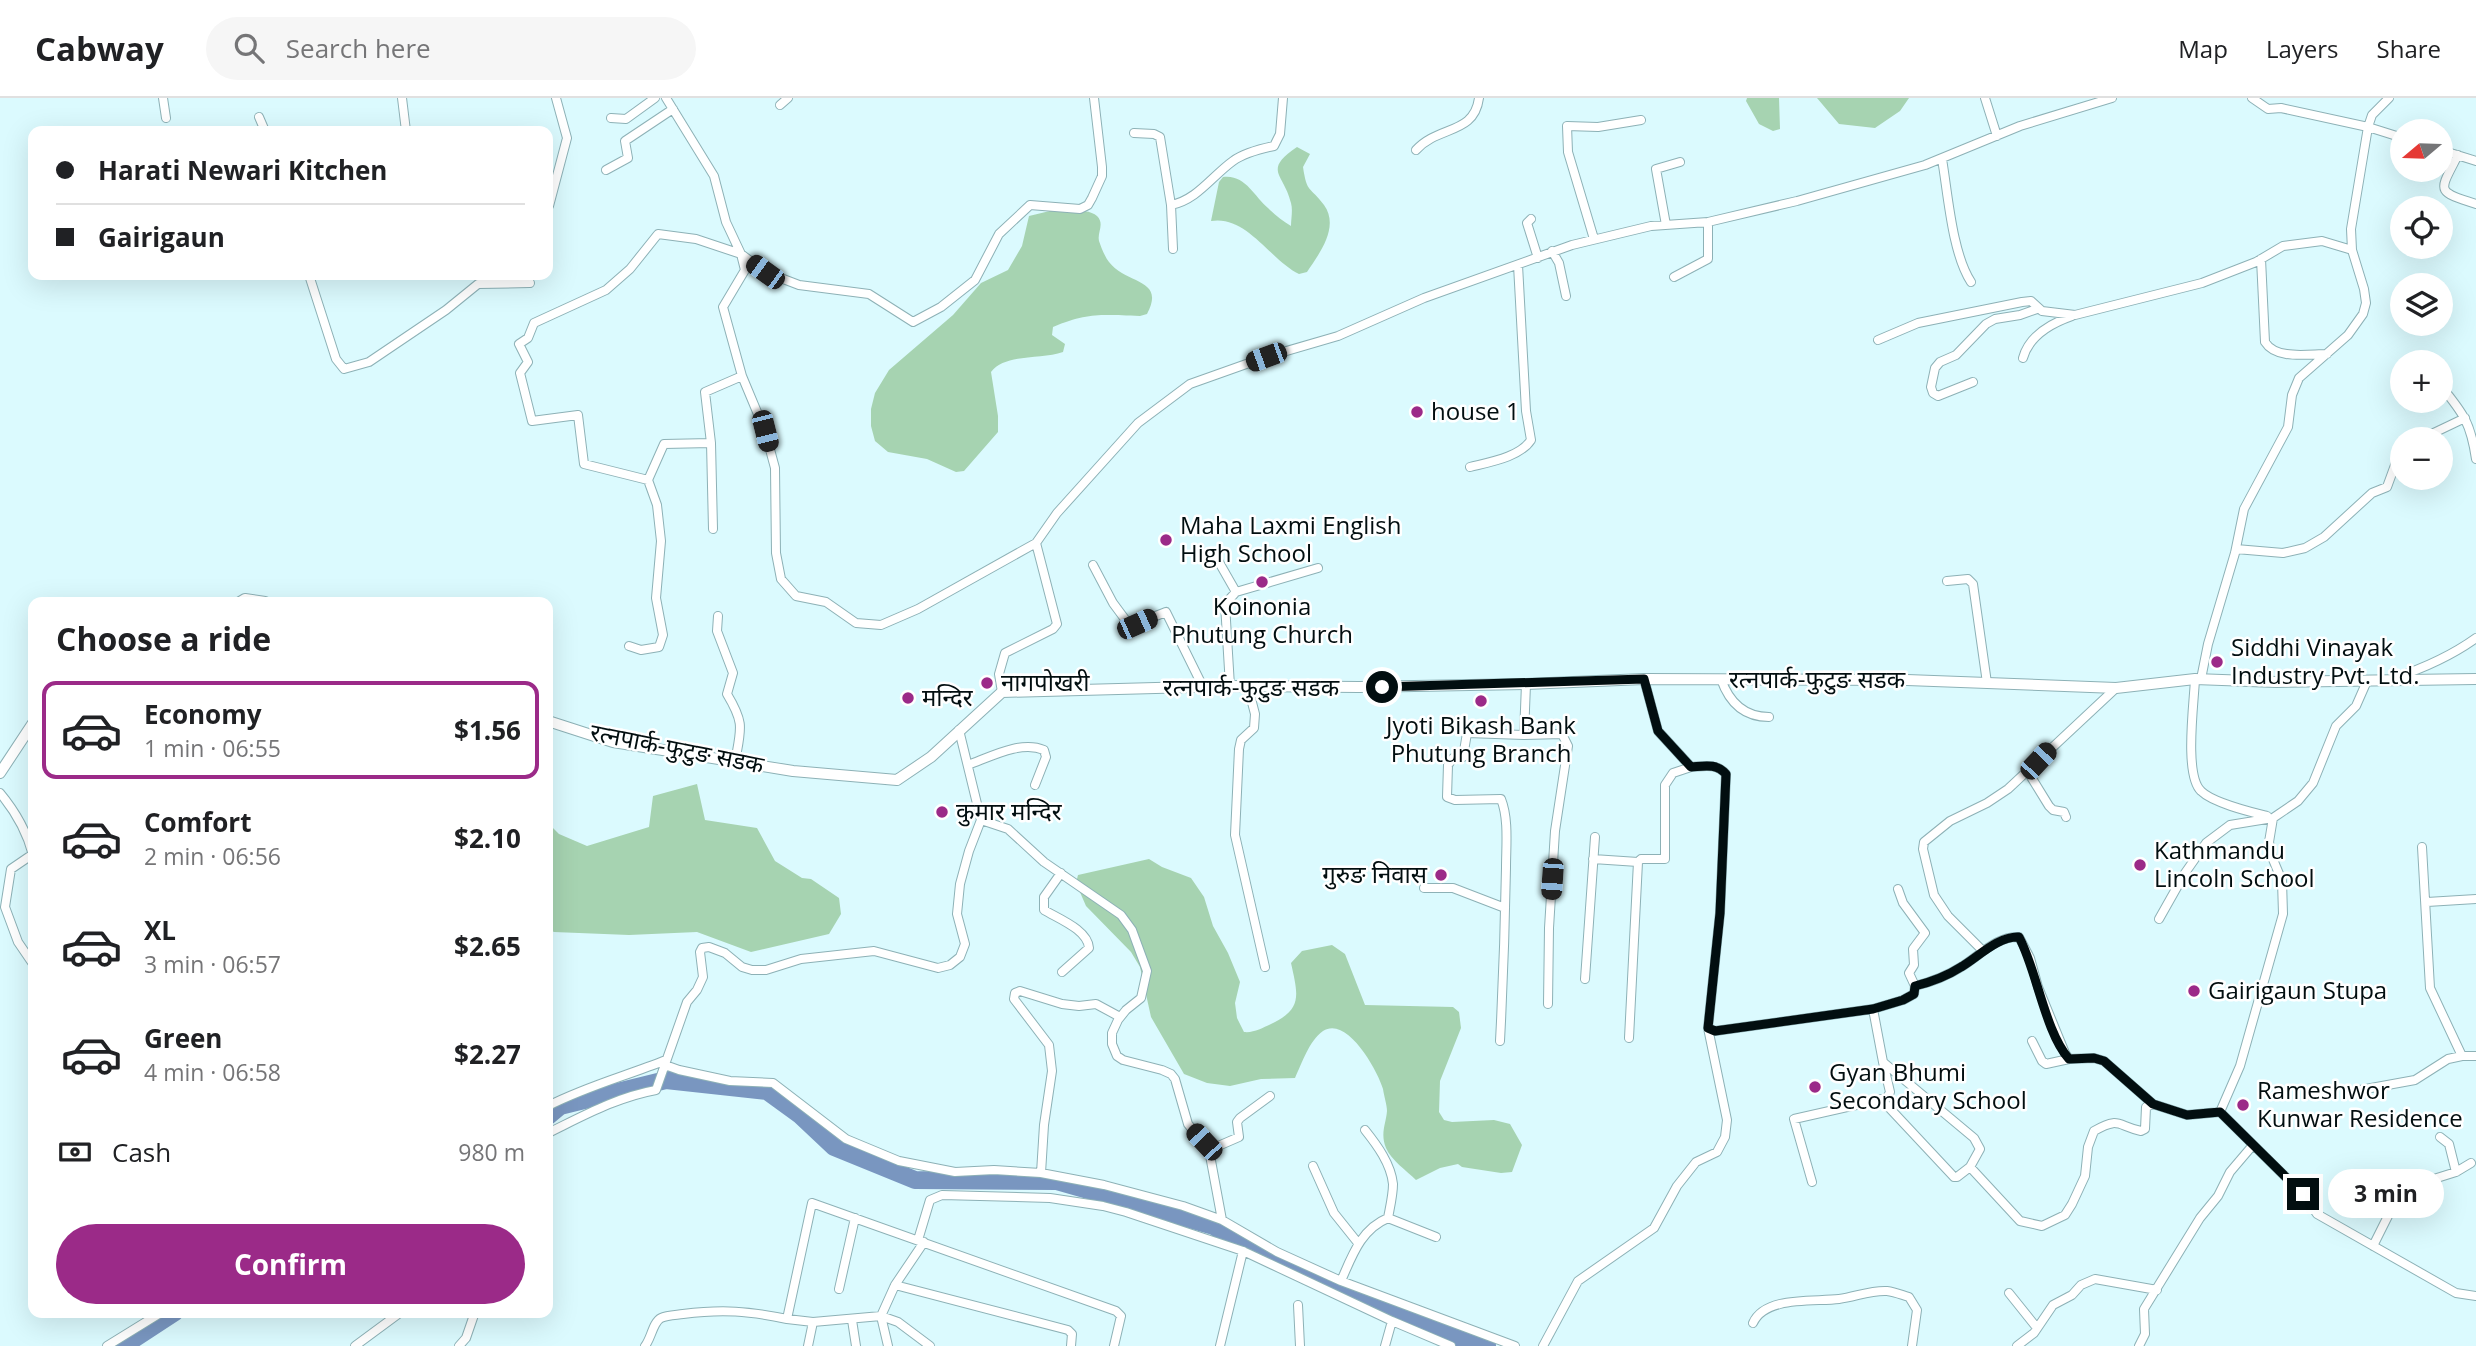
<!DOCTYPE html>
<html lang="en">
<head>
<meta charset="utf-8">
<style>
	body { margin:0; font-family:"Open Sans","Noto Sans Devanagari",sans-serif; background:#f6f6f6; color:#202124; height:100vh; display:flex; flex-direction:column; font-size:26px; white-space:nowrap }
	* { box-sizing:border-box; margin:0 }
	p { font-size:23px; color:#757577 }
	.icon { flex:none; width:38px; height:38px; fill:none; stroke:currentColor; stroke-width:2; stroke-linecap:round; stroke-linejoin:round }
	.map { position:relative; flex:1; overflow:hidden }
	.sheet { position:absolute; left:28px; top:499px; width:525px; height:721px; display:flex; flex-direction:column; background:#fff; border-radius:14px; box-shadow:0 7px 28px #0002 }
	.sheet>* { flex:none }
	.top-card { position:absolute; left:28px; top:28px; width:525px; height:154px; border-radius:14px; box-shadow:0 7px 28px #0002; display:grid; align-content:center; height:154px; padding:0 28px; background:#fff }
	.needle { width:46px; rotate:251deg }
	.fabs { position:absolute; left:2390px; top:21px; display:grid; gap:14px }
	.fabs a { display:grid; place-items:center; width:63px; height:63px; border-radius:50%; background:#fff; box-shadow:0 7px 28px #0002; font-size:35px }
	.end { position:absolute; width:32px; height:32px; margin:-16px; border:9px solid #020e10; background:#fff; box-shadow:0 0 0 4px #fff }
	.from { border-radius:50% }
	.bubble { position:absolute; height:49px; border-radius:24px; background:#fff; box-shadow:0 7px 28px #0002; font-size:23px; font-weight:700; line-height:49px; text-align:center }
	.car { position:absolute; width:21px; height:42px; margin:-21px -10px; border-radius:9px; box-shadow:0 0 5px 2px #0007; background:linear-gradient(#222 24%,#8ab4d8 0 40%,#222 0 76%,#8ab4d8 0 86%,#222 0) }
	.top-card b { display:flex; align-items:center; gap:24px; height:66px; font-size:26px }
	.top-card b+b { border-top:2px solid #e0e0e0 }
	.top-card i { width:18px; height:18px; background:#202124 }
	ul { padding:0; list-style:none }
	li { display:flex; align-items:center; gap:21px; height:98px; margin:0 14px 10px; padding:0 14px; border:4px solid transparent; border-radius:14px }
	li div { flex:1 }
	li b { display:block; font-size:26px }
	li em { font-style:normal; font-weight:700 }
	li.active { border-color:#9b2a88 }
	li>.icon { width:63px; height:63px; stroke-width:1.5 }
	h2 { padding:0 28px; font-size:32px; line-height:84px }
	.pay { display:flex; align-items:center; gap:18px; height:77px; padding:0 28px; font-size:26px }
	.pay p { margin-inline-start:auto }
	.button { display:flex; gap:14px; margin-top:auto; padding:14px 28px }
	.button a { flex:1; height:80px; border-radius:42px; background:#9b2a88; color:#fff; font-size:28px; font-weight:700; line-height:80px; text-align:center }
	header { display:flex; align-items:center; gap:42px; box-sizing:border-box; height:98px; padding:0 35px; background:#fff; border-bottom:2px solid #e0e0e0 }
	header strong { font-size:33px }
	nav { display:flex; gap:38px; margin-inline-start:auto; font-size:24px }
	.search { width:490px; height:63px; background:#f6f6f6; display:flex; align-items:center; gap:18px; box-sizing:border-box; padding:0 24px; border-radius:38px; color:#757577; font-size:26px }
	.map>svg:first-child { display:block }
	.green { fill:#a6d3b1 }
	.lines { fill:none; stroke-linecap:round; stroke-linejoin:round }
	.river { stroke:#7996c0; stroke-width:18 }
	.minor-casing { stroke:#8db1b6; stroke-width:10 }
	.tertiary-casing { stroke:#8db1b6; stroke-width:12 }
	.minor { stroke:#fff; stroke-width:8 }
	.tertiary { stroke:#fff; stroke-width:10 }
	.route { stroke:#020e10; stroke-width:9 }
	.poi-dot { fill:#9b2a88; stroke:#fff; stroke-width:2.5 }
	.labels { text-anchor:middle; stroke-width:5; stroke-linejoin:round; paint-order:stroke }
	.poi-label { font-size:24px; fill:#020e10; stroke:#fff; text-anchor:start }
	.street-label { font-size:24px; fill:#020e10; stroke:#fff }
</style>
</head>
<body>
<header>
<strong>Cabway</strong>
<div class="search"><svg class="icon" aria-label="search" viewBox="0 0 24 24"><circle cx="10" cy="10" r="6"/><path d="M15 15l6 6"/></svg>Search here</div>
<nav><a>Map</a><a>Layers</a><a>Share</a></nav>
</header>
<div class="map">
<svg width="2476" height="1248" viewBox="0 0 2476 1248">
	<rect width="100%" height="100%" fill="#dbfafe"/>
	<path class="green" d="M 1747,0 L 1779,0 L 1780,31 L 1773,33 L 1759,26 L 1746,3 Z
		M 1817,0 L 1909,0 L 1900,13 L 1875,30 L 1839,26 Z
		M 1297,49 L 1310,56 L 1303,69 C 1307,96 1310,88 1324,107 C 1340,129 1319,156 1307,174 L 1299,176 C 1270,162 1247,117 1211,123 L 1219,84 L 1223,79 C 1245,76 1254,98 1268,110 C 1275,117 1283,123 1291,128 C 1291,121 1293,112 1291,105 C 1284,75 1262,73 1297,49 Z
		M 1054,112 C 1065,113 1089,110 1097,118 C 1105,126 1097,134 1099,143 C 1101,149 1105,159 1109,164 C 1127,187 1166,180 1147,216 L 1140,218 C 1102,217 1089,214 1053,229 L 1052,237 L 1065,246 L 1063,254 C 1041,262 1005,255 991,274 L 998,318 L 998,334 L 964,373 L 956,374 L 927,361 L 888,354 L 875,343 L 871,328 L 871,311 L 875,295 L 889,272 L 953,217 L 981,185 L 1008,172 L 1022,148 L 1029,118 Z
		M 697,686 L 705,722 L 757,730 L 775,763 L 802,780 L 811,781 L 839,800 L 841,816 L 829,836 L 751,854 L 697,834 L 629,837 L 554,834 L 548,831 L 548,725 L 559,736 L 587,748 L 649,729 L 653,698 Z
		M 1149,761 L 1162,769 L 1191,780 L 1204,799 L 1213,828 L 1228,855 L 1240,884 L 1235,905 L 1237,920 L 1244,934 C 1254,935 1262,930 1271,926 C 1303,911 1298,897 1291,865 L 1302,853 L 1332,847 L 1345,856 L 1365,907 L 1453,909 L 1459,914 L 1461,930 L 1440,983 L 1439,1014 L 1444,1022 L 1452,1024 L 1494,1022 L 1510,1026 L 1522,1047 L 1512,1074 L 1501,1075 L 1462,1069 L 1458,1066 L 1440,1070 L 1416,1082 C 1407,1073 1391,1062 1386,1050 C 1380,1035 1386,1026 1387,1013 C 1387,1007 1384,998 1383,991 C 1378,973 1347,917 1323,933 C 1309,943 1302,965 1295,980 L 1261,981 L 1230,988 L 1207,985 L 1184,976 L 1151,919 L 1140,869 L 1131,854 L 1086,808 L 1076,785 L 1078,777 Z"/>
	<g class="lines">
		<path class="river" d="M 548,1018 L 560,1008 L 666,982 L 767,993 L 800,1017 L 834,1049 L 915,1082 L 1057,1083 L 1214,1128 L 1230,1140 L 1391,1214 L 1448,1237 L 1487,1248
			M 123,1248 L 175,1214"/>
		<g class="minor-casing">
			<path id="minor" d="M 163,0 L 166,20
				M 402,0 L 406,33
				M 666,0 L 714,78 L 726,124 L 741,156 L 745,172 L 723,209 L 742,278 L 765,333 L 775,370 L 776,455 L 781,481 L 796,498 L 826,504 L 856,525 L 881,527 L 918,511 L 1036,445
				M 1985,0 L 1997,38
				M 2389,0 L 2372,17 L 2368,29 L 2403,40
				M 780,7 L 788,0
				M 259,19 L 265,33
				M 611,20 L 626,21 L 655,0
				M 1134,35 L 1154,36 L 1160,39 L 1171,107 L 1173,151
				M 1416,52 C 1439,27 1474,37 1479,0
				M 2441,52 L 2476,63
				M 2458,57 C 2439,94 2435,93 2476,106
				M 1942,61 C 1948,96 1952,155 1971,184
				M 606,72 L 628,60 L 625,43 L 673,11
				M 1171,107 C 1197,102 1212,78 1233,63 C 1244,55 1260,51 1274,48 L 1280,36 L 1283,0
				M 549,108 L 567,40 L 556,0
				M 1531,121 L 1527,125 L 1538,160
				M 1666,127 L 1656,71 L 1680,64
				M 1594,141 L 1568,54 L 1567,28 L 1598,29 L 1641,22
				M 1552,153 L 1559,165 L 1566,198
				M 2261,161 L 2265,244 C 2276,262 2308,256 2327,256
				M 309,177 L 336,261 L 344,271 L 369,264 L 446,212 L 478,186 L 530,185
				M 1674,179 L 1708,161 L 1708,124
				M 1878,242 L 1918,225 L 2022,204 L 2031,203 L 2042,213 L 2075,217 L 2202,185 L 2256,164 L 2283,148 L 2322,143 L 2352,152
				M 2023,260 C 2029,238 2052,225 2072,218
				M 1973,284 L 1938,298 L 1933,295 L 1931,289 L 1935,270 L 1940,264 L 1956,257 L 1986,226 L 1995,221 L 2020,217 L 2037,211
				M 2441,288 C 2464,316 2471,326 2476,361
				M 2421,341 L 2465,320
				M 711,345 L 705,294 L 742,278
				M 1470,369 C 1490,364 1520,359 1531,342 L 1526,313 L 1518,167
				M 713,431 L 711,345 L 664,346 L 648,382 L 584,366 L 578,317 L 532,323 L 520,275 L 528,264 L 519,246 L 528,240 L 534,225 L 606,192 L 630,171 L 658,136 L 696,141 L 741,156 L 765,174 L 799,187 L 869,196 L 913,224 L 941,209 L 975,182 L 999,136 L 1030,107 L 1080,111 L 1088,107 L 1092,100 L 1102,78 L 1102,69 L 1094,0
				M 2236,451 L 2283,455 L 2305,450 L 2324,439 L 2372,395 L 2387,389 L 2398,359 L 2403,355
				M 1216,459 L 1236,494 L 1225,506 L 1230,588
				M 1093,467 L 1113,505 L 1130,528 L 1166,514 L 1203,589
				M 1947,483 L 1968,481 L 1973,486 L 1987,585
				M 1236,494 L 1318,470
				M 718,518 L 717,533 L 733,575 L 727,596 C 745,626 741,630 735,664
				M 629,548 L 641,552 L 659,549 L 663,537 L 656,500 L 661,443 L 657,407 L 648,382
				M 2394,580 C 2424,570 2451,558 2476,540
				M 1644,581 L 1658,633 L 1691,669 C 1705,668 1716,665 1726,676 L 1720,815 L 1708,930 L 1715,933 L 1873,911 L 1883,964 L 1974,1040 L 1980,1051 L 1970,1069 L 2020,1123 L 2042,1128 L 2065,1117 L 2072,1106 L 2085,1078 L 2088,1049 L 2094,1033 C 2120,1018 2117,1028 2141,1033 L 2145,1031 L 2146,1009 L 2153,1006 L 2187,1017 L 2220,1014
				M 1721,581 C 1729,604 1744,619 1769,619
				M 2195,581 C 2194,605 2184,677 2201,693 C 2213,705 2251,714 2267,718
				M 2201,581 L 2208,546 L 2235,455 L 2244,411 L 2288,329 L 2292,297 L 2299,280 L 2348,237 L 2363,216 L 2366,205 L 2364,191 L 2352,152 L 2351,131 L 2368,29 L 2281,10 L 2268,11 L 2252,0
				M 1248,589 L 1255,616 L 1254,630 L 1241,642 L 1239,651 L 1235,737 L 1265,869
				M 1002,594 L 999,576 L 1005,555 L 1053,531 L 1057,526 L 1036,445 L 1057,415 L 1138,325 L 1190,286 L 1266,259 L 1338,238 L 1424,200 L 1572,147 L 1651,128 L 1708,124 L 1797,103 L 1925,67 L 2020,28 L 2112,0
				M 1524,637 L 1562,636 L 1568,648 L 1555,733 L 1549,830 L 1548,906
				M 968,667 C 990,659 1021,642 1044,652 L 1046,659 L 1035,687
				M 2028,674 L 2049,708 L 2053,712 L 2064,714 L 2066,719
				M 0,695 C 15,713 27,734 33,757
				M 2273,720 L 2269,744 L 2272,759 L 2282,783 L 2283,816 L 2240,968 L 2220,1014 L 2303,1096 L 2317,1116 L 2456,1195 L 2476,1198
				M 981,722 L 1008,731 L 1044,764 L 1121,817 L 1132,832 L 1147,873 L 1141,900 L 1126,912 L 1118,922 L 1112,935 L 1112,946 L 1117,958 L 1123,962 L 1162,972 L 1171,976 L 1175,981 L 1188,1026 L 1209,1052 L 1222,1122
				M 2422,749 L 2430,890 L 2462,958 L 2476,958
				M 33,756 L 11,771 L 5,809 L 18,844 L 33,866
				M 1593,761 L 1638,764
				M 1061,775 L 1044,799 L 1044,812 C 1059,821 1088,832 1089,850 L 1062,874
				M 1424,790 L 1453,790 L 1505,810
				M 2427,804 L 2476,801
				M 2159,821 L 2185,775 L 2206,745 L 2230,727 L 2273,720 L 2298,703 L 2313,685 L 2336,628 L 2356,608 L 2367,583
				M 1983,853 L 1948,818 L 1934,797 L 1923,751 L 1924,744 L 1950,723 L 1987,705 L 2008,691 L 2116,590
				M 1585,881 L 1595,739
				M 1915,888 C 1931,884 1947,878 1961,869 C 1978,859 1998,837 2019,839 L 2030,860 L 2038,889 L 2065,955 L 2069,961 L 2094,960 L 2104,963 L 2153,1006
				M 1873,911 L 1903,902 L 1914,896 L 1915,888 L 1909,875 L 1914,867 L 1913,851 L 1925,835 L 1903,805 L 1898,791
				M 1629,940 L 1638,764 L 1641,761 L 1665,761 L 1665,687 L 1673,675 L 1691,669
				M 1500,943 C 1503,886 1505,828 1506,770 C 1506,748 1509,721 1501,701 L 1455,702 L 1447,699 L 1448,667 L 1453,660 L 1463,659 L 1467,635 L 1524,637 L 1526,586
				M 2032,943 L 2042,963 L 2046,966 L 2069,961
				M 665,967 L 679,972 L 730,983 L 773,985 L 846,1041 L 899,1063 L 955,1074 L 994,1072 L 1041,1075 L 1104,1087 L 1183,1108 L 1222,1122 L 1277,1154 L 1341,1183 L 1515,1248
				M 2360,992 L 2415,982 L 2448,961 L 2462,958
				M 1881,1001 L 1954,1079 L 1957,1079 L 1970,1069
				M 548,1008 C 587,988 626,978 666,962
				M 1365,1032 C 1377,1047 1391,1066 1393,1086 C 1393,1097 1390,1109 1388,1120
				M 548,1035 C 583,1018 617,999 656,992 L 687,904 L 697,892 L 703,879 L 700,854 L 702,850 L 709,849 L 725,855 L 742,869 L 752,872 L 766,872 L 801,861 L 874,853 L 938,870 L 950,867 L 960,859 L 965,846 L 957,816 L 960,786 L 969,753 L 981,722 L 959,632
				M 2440,1039 L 2449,1046 L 2456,1074
				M 1209,1052 L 1239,1039 L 1237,1024 L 1240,1020 L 1270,998
				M 1313,1068 L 1334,1115 L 1358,1145
				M 1041,1075 L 1044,1027 L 1052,973 L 1049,947 L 1014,901 L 1015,895 L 1020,893 L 1062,906 L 1079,908 L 1096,906 L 1120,919
				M 1812,1084 L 1794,1021 L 1887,1000 L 1890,994 L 1883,964
				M 918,1142 L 930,1102 L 942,1097 L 1050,1100 L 1103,1108 L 1126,1114 L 1243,1153 L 1392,1223 L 1385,1248
				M 2373,1148 L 2399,1096 L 2405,1090 L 2456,1074 L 2471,1065
				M 1341,1183 C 1352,1158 1361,1131 1388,1120 L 1436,1139
				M 895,1187 L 924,1144
				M 839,1191 L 855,1120
				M 2009,1195 L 2037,1230
				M 1298,1207 L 1300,1248
				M 852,1222 L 856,1248
				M 1392,1223 L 1451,1248
				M 1753,1225 C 1765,1198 1813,1204 1839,1201 C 1855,1199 1871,1192 1887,1193 C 1895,1194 1902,1197 1909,1199 L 1917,1212 L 1912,1248
				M 107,1248 L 162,1214
				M 355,1248 L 401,1214
				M 459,1248 L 466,1240 L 475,1214
				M 645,1248 C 651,1241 653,1224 661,1220 C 667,1217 676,1217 683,1216 C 723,1211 748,1213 787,1221
				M 808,1248 L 813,1224
				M 888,1248 L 881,1218 L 895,1187 L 1068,1232 L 1072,1236 L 1071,1248
				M 930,1248 L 898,1224 L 881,1218 L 813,1224 L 787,1221 L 812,1105 L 1116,1213 L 1121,1218 L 1114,1248
				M 1220,1248 L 1243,1153
				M 1543,1248 L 1578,1183 L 1654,1130 L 1677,1088 L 1696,1064 L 1717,1054 L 1725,1039 L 1727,1022 L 1708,930
				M 2017,1248 L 2034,1235 L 2053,1207 L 2072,1197 L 2081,1187 L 2095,1181 L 2157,1192
				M 2139,1248 L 2145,1236 L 2144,1211 L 2200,1120 L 2218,1098 L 2230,1074 L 2253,1047"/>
		</g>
		<g class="tertiary-casing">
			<path id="tertiary" d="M 240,504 L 245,501 L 265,504
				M 548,623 L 613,644 L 793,673 L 897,682 L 931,659 L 1002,594 L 1230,588 L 1359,589 L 1526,586 L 1644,581 L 1907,582 L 2116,590 L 2195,581 L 2276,584 L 2476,581
				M 0,675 L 33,625"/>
		</g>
		<use href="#minor" class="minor"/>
		<use href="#tertiary" class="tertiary"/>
	</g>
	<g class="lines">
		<path class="route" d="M 1382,589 L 1644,581 L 1658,633 L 1691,669 C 1705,668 1716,665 1726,676 L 1720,815 L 1708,930 L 1715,933 L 1873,911 L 1903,902 L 1914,896 L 1915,888 C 1931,884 1947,878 1961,869 C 1978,859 1998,838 2019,839 C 2037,873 2045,934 2069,961 L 2094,960 L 2104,963 L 2153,1006 L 2187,1017 L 2220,1014 L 2303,1096"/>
	</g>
	<g class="poi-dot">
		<circle cx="1417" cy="314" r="7"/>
		<circle cx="1166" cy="442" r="7"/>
		<circle cx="1262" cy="484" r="7"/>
		<circle cx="2217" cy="564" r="7"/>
		<circle cx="987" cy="585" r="7"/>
		<circle cx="908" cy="600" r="7"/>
		<circle cx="1481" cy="603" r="7"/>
		<circle cx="942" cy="714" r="7"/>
		<circle cx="2140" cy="767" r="7"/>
		<circle cx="1441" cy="777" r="7"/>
		<circle cx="2194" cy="893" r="7"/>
		<circle cx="1815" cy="989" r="7"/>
		<circle cx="2243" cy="1007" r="7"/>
	</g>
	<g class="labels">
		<g class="poi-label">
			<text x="1431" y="322">house 1</text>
			<text x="1180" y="436">Maha Laxmi English<tspan x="1180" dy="28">High School</tspan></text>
			<text x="1262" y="517" text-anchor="middle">Koinonia<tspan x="1262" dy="28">Phutung Church</tspan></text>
			<text x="2231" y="558">Siddhi Vinayak<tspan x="2231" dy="28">Industry Pvt. Ltd.</tspan></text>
			<text x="1001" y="593">नागपोखरी</text>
			<text x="922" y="608">मन्दिर</text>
			<text x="1481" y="636" text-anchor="middle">Jyoti Bikash Bank<tspan x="1481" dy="28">Phutung Branch</tspan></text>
			<text x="956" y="722">कुमार मन्दिर</text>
			<text x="2154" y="761">Kathmandu<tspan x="2154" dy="28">Lincoln School</tspan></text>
			<text x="1427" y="785" text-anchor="end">गुरुङ निवास</text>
			<text x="2208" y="901">Gairigaun Stupa</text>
			<text x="1829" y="983">Gyan Bhumi<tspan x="1829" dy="28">Secondary School</tspan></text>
			<text x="2257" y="1001">Rameshwor<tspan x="2257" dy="28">Kunwar Residence</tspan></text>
		</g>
		<g class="street-label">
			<text x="1817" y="590">रत्नपार्क-फुटुङ सडक</text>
			<text x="1251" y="598">रत्नपार्क-फुटुङ सडक</text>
			<text transform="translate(677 651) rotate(11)" y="8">रत्नपार्क-फुटुङ सडक</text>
		</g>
	</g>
</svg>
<div class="fabs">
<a><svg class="needle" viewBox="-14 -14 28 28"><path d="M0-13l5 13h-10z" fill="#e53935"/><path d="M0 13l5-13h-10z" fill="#757577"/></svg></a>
<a><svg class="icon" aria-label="locate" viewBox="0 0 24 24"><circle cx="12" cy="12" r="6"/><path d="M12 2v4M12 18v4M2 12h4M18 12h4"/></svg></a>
<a><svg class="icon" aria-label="layers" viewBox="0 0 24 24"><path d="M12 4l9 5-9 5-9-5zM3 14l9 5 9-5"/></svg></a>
<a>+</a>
<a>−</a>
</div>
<i class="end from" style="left:1382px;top:589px"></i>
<i class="end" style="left:2303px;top:1096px"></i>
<div class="bubble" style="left:2328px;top:1071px;width:116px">3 min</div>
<i class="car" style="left:765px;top:174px;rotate:306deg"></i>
<i class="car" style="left:1266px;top:259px;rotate:250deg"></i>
<i class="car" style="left:765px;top:333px;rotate:166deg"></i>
<i class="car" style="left:1137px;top:526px;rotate:66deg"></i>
<i class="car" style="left:2038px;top:663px;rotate:43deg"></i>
<i class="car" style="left:1552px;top:781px;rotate:184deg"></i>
<i class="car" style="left:1204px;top:1044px;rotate:317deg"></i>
<div class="top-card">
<b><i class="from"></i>Harati Newari Kitchen</b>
<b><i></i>Gairigaun</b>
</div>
<section class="sheet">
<h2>Choose a ride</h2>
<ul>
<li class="active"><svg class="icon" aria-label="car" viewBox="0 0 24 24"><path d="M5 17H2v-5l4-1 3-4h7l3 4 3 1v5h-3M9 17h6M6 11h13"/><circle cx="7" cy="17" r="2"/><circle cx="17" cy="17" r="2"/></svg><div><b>Economy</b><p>1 min · 06:55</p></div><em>$1.56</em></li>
<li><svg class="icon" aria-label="car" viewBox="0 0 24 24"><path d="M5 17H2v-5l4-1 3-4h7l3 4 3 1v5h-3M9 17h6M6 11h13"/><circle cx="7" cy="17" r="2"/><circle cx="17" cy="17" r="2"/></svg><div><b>Comfort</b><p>2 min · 06:56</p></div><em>$2.10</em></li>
<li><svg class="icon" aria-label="car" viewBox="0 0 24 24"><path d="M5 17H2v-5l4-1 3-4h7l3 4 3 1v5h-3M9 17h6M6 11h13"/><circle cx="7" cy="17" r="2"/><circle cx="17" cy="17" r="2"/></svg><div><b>XL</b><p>3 min · 06:57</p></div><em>$2.65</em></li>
<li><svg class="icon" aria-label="car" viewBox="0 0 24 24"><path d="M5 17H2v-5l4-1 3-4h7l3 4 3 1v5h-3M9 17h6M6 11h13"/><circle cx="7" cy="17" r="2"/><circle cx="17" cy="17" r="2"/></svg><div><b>Green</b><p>4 min · 06:58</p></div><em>$2.27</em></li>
</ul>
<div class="pay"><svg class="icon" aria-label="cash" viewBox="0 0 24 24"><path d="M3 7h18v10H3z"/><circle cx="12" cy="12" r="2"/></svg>Cash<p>980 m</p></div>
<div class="button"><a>Confirm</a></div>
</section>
</div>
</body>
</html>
